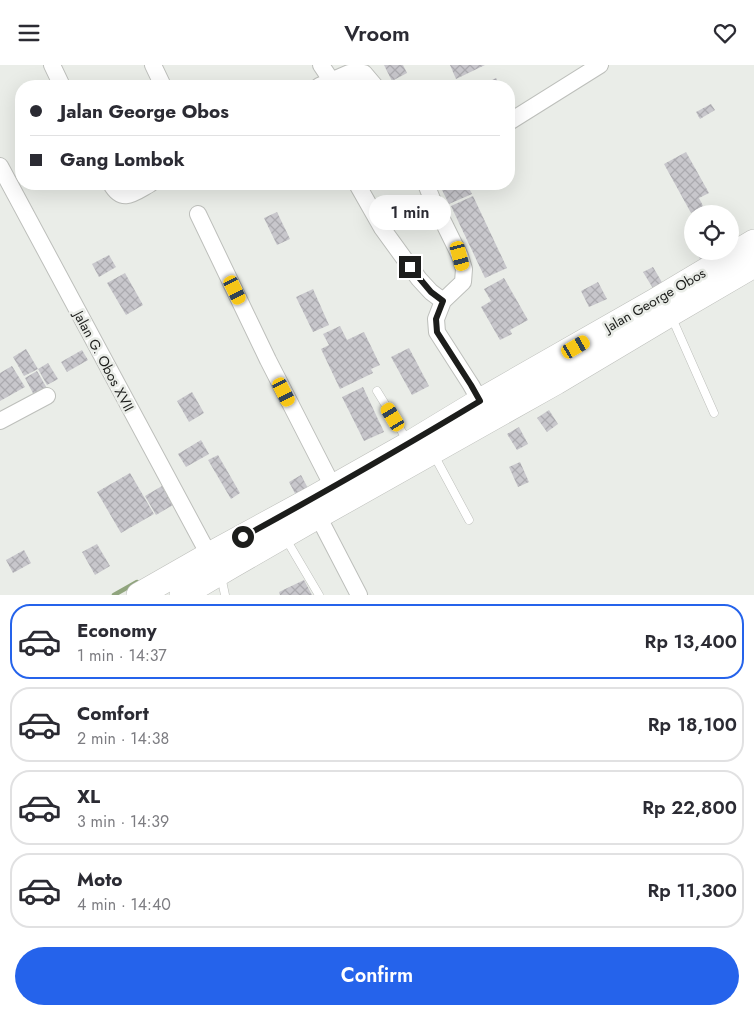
<!DOCTYPE html>
<html lang="en">
<head>
<meta charset="utf-8">
<style>
	body { margin:0; font-family:Jost,sans-serif; background:#f2f2f3; color:#2b2b33; height:100vh; display:flex; flex-direction:column; font-size:19px; white-space:nowrap }
	* { box-sizing:border-box; margin:0 }
	p { font-size:16px; color:#7c7c81 }
	.icon { flex:none; width:28px; height:28px; fill:none; stroke:currentColor; stroke-width:2; stroke-linecap:round; stroke-linejoin:round }
	.map { position:relative; height:530px; overflow:hidden }
	.drawer { display:flex; flex-direction:column; background:#fff; flex:1 }
	.drawer>* { flex:none }
	.guide { position:absolute; left:15px; top:15px; width:500px; height:110px; border-radius:20px; box-shadow:0 5px 20px #0002; display:grid; align-content:center; height:110px; padding:0 15px; background:#fff }
	.tools { position:absolute; left:684px; top:140px; display:grid; gap:10px }
	.tools a { display:grid; place-items:center; width:55px; height:55px; border-radius:50%; background:#fff; box-shadow:0 5px 20px #0002; font-size:25px }
	.end { position:absolute; width:22px; height:22px; margin:-11px; border:6px solid #1c1d1b; background:#fff; box-shadow:0 0 0 2px #fff }
	.from { border-radius:50% }
	.bubble { position:absolute; height:35px; border-radius:18px; background:#fff; box-shadow:0 5px 20px #0002; font-size:16px; font-weight:600; line-height:35px; text-align:center }
	.car { position:absolute; width:15px; height:30px; margin:-15px -8px; border-radius:6px; box-shadow:0 0 4px 1px #0007; background:linear-gradient(#f5c518 24%,#345 0 40%,#f5c518 0 76%,#345 0 86%,#f5c518 0) }
	.guide b { display:flex; align-items:center; gap:18px; height:48px; font-size:19px }
	.guide b+b { border-top:1px solid #e1e1e2 }
	.guide i { width:12px; height:12px; background:#2b2b33 }
	ul { padding:9px 0 0; list-style:none }
	li { display:flex; align-items:center; gap:15px; height:75px; margin:0 10px 8px; padding:0 5px; border:2px solid #e1e1e2; border-radius:20px }
	li div { flex:1 }
	li b { display:block; font-size:19px }
	li em { font-style:normal; font-weight:600 }
	li.selected { border-color:#2563eb }
	li>.icon { width:45px; height:45px; stroke-width:1.5 }
	.action { display:flex; gap:10px; margin-top:auto; padding:10px 15px }
	.action a { flex:1; height:58px; border-radius:30px; background:#2563eb; color:#fff; font-size:20px; font-weight:600; line-height:58px; text-align:center }
	header { display:flex; justify-content:space-between; align-items:center; height:65px; padding:0 15px; background:#fff; font-size:22px; font-weight:600 }
	.map>svg:first-child { display:block }
	.lines { fill:none; stroke-linecap:round; stroke-linejoin:round }
	.stream { stroke:#90a57d; stroke-width:4.5 }
	.building { fill:url(#building-cross-hatch) }
	.service-casing { stroke:#bdbfbb; stroke-width:9 }
	.minor-casing { stroke:#bdbfbb; stroke-width:18 }
	.primary-casing { stroke:#bdbfbb; stroke-width:26 }
	.service { stroke:#fff; stroke-width:8 }
	.minor { stroke:#fff; stroke-width:16 }
	.primary { stroke:#fff; stroke-width:25 }
	.route { stroke:#1c1d1b; stroke-width:6 }
	.labels { text-anchor:middle; stroke-width:5; stroke-linejoin:round; paint-order:stroke }
	.street-label { font-size:14px; fill:#1c1d1b; stroke:#eaede8 }
</style>
</head>
<body>
<header><svg class="icon" aria-label="menu" viewBox="0 0 24 24"><path d="M4 6h16M4 12h16M4 18h16"/></svg>Vroom<svg class="icon" aria-label="heart" viewBox="0 0 24 24"><path d="M12 20l-8-8c-3-5 5-10 8-4 3-6 11-1 8 4z"/></svg></header>
<div class="map">
<svg width="754" height="530" viewBox="0 0 754 530">
	<defs>
		<pattern id="building-cross-hatch" width="8" height="8" patternUnits="userSpaceOnUse" patternTransform="scale(1.25)"><rect width="8" height="8" fill="#c8c7cc"/><path d="M0 0l8 8M0 8l8-8" fill="none" stroke="#abaaaf"/></pattern>
	</defs>
	<rect width="100%" height="100%" fill="#eaede8"/>
	<g class="lines">
		<path class="stream" d="M 114,530 L 137,517"/>
	</g>
	<path class="building" d="M 384,0 L 403,0 L 407,8 L 392,16 Z
		M 450,0 L 485,0 L 456,14 Z
		M 496,13 L 500,21 L 479,21 L 486,18 Z
		M 711,39 L 715,45 L 700,54 L 696,47 Z
		M 686,87 L 709,128 L 699,133 L 703,141 L 691,148 L 664,99 Z
		M 446,119 L 467,119 L 472,129 L 449,139 L 440,121 Z
		M 473,131 L 507,203 L 485,213 L 451,141 Z
		M 277,147 L 290,174 L 277,180 L 264,153 Z
		M 696,186 L 707,186 L 710,193 L 702,198 Z
		M 109,190 L 116,202 L 99,212 L 92,199 Z
		M 653,202 L 663,219 L 654,225 L 643,207 Z
		M 125,208 L 143,240 L 126,250 L 107,218 Z
		M 504,213 L 528,255 L 510,265 L 512,269 L 500,275 L 481,242 L 491,236 L 484,224 Z
		M 598,217 L 607,234 L 589,242 L 581,226 Z
		M 313,224 L 329,260 L 313,267 L 296,232 Z
		M 340,261 L 347,275 L 364,267 L 380,300 L 371,304 L 373,308 L 340,324 L 321,284 L 329,280 L 323,269 Z
		M 409,283 L 429,321 L 412,330 L 391,292 Z
		M 26,284 L 38,304 L 24,311 L 13,292 Z
		M 82,285 L 88,295 L 67,307 L 61,297 Z
		M 48,298 L 58,314 L 47,320 L 38,304 Z
		M 12,301 L 25,322 L 0,336 L 0,308 Z
		M 37,306 L 48,325 L 35,332 L 25,313 Z
		M 363,322 L 384,367 L 364,376 L 342,332 Z
		M 192,327 L 204,348 L 189,357 L 177,336 Z
		M 549,345 L 558,359 L 547,367 L 537,353 Z
		M 519,362 L 528,379 L 517,385 L 507,369 Z
		M 201,375 L 209,389 L 186,402 L 178,389 Z
		M 218,390 L 240,428 L 231,434 L 208,395 Z
		M 520,397 L 529,417 L 518,422 L 509,402 Z
		M 130,408 L 154,449 L 121,468 L 97,427 Z
		M 301,410 L 310,427 L 298,434 L 289,417 Z
		M 162,421 L 173,440 L 156,450 L 145,431 Z
		M 97,479 L 110,501 L 95,510 L 82,487 Z
		M 24,485 L 31,498 L 13,508 L 6,495 Z
		M 304,515 L 312,530 L 280,530 L 279,527 Z"/>
	<g class="lines">
		<g class="service-casing">
			<path id="service" d="M 672,253 L 714,348
				M 377,326 L 407,375
				M 434,390 L 469,455
				M 286,474 L 319,530
				M 221,511 L 225,530"/>
		</g>
		<g class="minor-casing">
			<path id="minor" d="M 52,0 L 62,21
				M 153,0 L 163,21
				M 321,0 L 331,15
				M 319,21 L 349,8 L 364,8 L 375,21
				M 509,57 L 600,0
				M 0,101 L 209,490
				M 111,119 C 122,139 134,128 150,119
				M 357,119 L 382,163 L 419,214 L 431,227 L 443,236
				M 426,119 L 432,134 L 460,191 L 464,204 L 463,217 L 443,236 L 436,254 L 437,267 L 471,320 L 480,336
				M 198,149 L 268,295 L 333,422
				M 0,356 L 47,331
				M 318,451 L 359,530"/>
		</g>
		<g class="primary-casing">
			<path id="primary" d="M 139,530 L 209,490 L 312,434 L 409,379 L 480,336 L 655,236 L 754,177
				M 182,530 L 231,501 L 318,451 L 556,317 L 670,249 L 754,200"/>
		</g>
		<use href="#service" class="service"/>
		<use href="#minor" class="minor"/>
		<use href="#primary" class="primary"/>
	</g>
	<g class="lines">
		<path class="route" d="M 243,472 C 323,428 402,383 480,336 L 471,320 L 437,267 L 436,254 L 443,236 L 431,227 L 410,202"/>
	</g>
	<g class="labels">
		<g class="street-label">
			<text transform="translate(655 235) rotate(-30)" y="5">Jalan George Obos</text>
			<text transform="translate(104 296) rotate(62)" y="5">Jalan G. Obos XVII</text>
		</g>
	</g>
</svg>
<div class="tools">
<a><svg class="icon" aria-label="locate" viewBox="0 0 24 24"><circle cx="12" cy="12" r="6"/><path d="M12 2v4M12 18v4M2 12h4M18 12h4"/></svg></a>
</div>
<i class="end from" style="left:243px;top:472px"></i>
<i class="end" style="left:410px;top:202px"></i>
<div class="bubble" style="left:369px;top:130px;width:82px">1 min</div>
<i class="car" style="left:460px;top:191px;rotate:165deg"></i>
<i class="car" style="left:235px;top:225px;rotate:154deg"></i>
<i class="car" style="left:576px;top:282px;rotate:60deg"></i>
<i class="car" style="left:284px;top:327px;rotate:153deg"></i>
<i class="car" style="left:393px;top:352px;rotate:329deg"></i>
<div class="guide">
<b><i class="from"></i>Jalan George Obos</b>
<b><i></i>Gang Lombok</b>
</div>
</div>
<section class="drawer">
<ul>
<li class="selected"><svg class="icon" aria-label="car" viewBox="0 0 24 24"><path d="M5 17H2v-5l4-1 3-4h7l3 4 3 1v5h-3M9 17h6M6 11h13"/><circle cx="7" cy="17" r="2"/><circle cx="17" cy="17" r="2"/></svg><div><b>Economy</b><p>1 min · 14:37</p></div><em>Rp 13,400</em></li>
<li><svg class="icon" aria-label="car" viewBox="0 0 24 24"><path d="M5 17H2v-5l4-1 3-4h7l3 4 3 1v5h-3M9 17h6M6 11h13"/><circle cx="7" cy="17" r="2"/><circle cx="17" cy="17" r="2"/></svg><div><b>Comfort</b><p>2 min · 14:38</p></div><em>Rp 18,100</em></li>
<li><svg class="icon" aria-label="car" viewBox="0 0 24 24"><path d="M5 17H2v-5l4-1 3-4h7l3 4 3 1v5h-3M9 17h6M6 11h13"/><circle cx="7" cy="17" r="2"/><circle cx="17" cy="17" r="2"/></svg><div><b>XL</b><p>3 min · 14:39</p></div><em>Rp 22,800</em></li>
<li><svg class="icon" aria-label="car" viewBox="0 0 24 24"><path d="M5 17H2v-5l4-1 3-4h7l3 4 3 1v5h-3M9 17h6M6 11h13"/><circle cx="7" cy="17" r="2"/><circle cx="17" cy="17" r="2"/></svg><div><b>Moto</b><p>4 min · 14:40</p></div><em>Rp 11,300</em></li>
</ul>
<div class="action"><a>Confirm</a></div>
</section>
</body>
</html>
